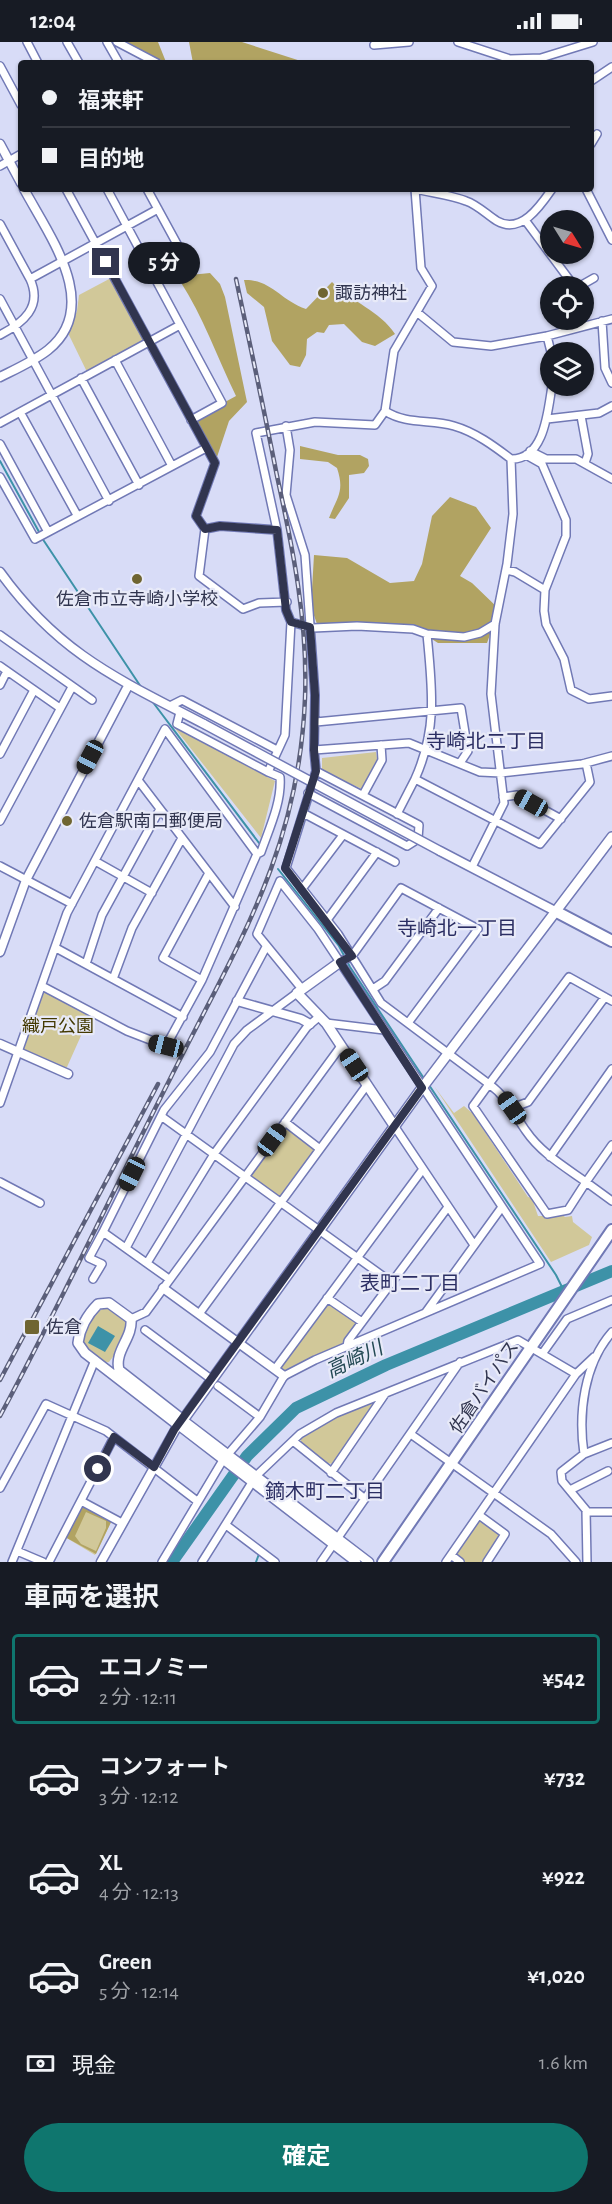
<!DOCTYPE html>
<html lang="ja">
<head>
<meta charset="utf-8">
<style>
	body { margin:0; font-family:"Alegreya Sans","Noto Sans JP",sans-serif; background:#242831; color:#f1f3f6; height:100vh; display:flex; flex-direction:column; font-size:22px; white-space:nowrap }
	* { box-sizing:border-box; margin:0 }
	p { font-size:20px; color:#9ea1a6 }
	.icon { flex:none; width:33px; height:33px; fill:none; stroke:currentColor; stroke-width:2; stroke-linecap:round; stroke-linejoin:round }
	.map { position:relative; height:1520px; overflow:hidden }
	.panel { display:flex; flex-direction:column; background:#171b24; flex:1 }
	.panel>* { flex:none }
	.hud { position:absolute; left:18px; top:18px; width:576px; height:132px; border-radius:6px; box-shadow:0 2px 4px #0004; display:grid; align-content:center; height:132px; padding:0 24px; background:#171b24 }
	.needle { width:39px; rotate:127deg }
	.tools { position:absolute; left:540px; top:168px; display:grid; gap:12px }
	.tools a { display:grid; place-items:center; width:54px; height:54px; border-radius:50%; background:#171b24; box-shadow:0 2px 4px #0004; font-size:30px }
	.end { position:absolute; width:27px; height:27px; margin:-14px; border:8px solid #31354f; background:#fff; box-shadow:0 0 0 3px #fff }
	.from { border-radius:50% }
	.bubble { position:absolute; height:42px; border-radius:21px; background:#171b24; box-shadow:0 2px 4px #0004; font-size:20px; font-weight:700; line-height:42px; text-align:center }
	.car { position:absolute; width:18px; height:36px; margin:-18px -9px; border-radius:8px; box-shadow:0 0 4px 2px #0007; background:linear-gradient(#222 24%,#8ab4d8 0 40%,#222 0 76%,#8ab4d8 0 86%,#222 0) }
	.hud b { display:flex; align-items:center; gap:21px; height:57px; font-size:22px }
	.hud b+b { border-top:2px solid #363941 }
	.hud i { width:15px; height:15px; background:#f1f3f6 }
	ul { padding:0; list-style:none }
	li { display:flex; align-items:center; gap:18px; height:90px; margin:0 12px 9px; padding:0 12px; border:3px solid transparent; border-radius:6px }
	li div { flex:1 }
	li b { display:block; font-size:22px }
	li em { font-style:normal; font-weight:700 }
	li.active { border-color:#0f766e }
	li>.icon { width:54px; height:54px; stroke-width:1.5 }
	h2 { padding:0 24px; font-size:27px; line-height:72px }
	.pay { display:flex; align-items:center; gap:15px; height:66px; padding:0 24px; font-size:22px }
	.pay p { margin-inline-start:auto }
	.action { display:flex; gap:12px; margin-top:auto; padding:12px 24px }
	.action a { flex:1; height:69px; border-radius:36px; background:#0f766e; color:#fff; font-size:24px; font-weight:700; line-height:69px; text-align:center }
	.status { display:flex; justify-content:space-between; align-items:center; height:42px; padding:0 30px; background:#171b24; direction:ltr }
	.status svg { height:16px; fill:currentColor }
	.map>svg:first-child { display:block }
	.green { fill:#d1c899 }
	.forest { fill:#b1a362; fill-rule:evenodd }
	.water { fill:#3d92a8 }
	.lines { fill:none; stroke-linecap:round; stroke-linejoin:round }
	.stream { stroke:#3d92a8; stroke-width:2 }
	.river { stroke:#3d92a8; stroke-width:12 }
	.minor-casing { stroke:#7179b5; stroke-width:10 }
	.tertiary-casing { stroke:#7179b5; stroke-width:11 }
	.secondary-casing { stroke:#7179b5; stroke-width:12 }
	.primary-casing { stroke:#7179b5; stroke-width:14 }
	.trunk-casing { stroke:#7179b5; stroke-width:14 }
	.minor { stroke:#fff; stroke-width:7 }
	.tertiary { stroke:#fff; stroke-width:8 }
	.secondary { stroke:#fff; stroke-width:9 }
	.primary { stroke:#fff; stroke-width:10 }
	.trunk { stroke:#fff; stroke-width:10 }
	.rail-casing { stroke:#5b5f7a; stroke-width:4.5 }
	.rail { stroke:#e8eaf8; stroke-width:2; stroke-dasharray:7; stroke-linecap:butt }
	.tertiary-bridge-casing { stroke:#7179b5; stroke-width:11; stroke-linecap:butt }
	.tertiary-bridge { stroke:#fff; stroke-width:8 }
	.route { stroke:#31354f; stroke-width:8 }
	.poi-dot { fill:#6f6531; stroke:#e8eaf8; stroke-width:2 }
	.labels { text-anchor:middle; stroke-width:4.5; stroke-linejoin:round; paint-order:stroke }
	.poi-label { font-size:18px; fill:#31354f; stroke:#e8eaf8; text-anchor:start }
	.park-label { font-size:18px; fill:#443a02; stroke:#e8eaf8 }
	.street-label { font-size:18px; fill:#31354f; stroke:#e8eaf8 }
	.neighbourhood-label { font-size:20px; fill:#2b2e63; stroke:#e8eaf8 }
	.water-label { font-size:20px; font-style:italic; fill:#224853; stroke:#e8eaf8 }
</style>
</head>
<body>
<div class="status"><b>12:04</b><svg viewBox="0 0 49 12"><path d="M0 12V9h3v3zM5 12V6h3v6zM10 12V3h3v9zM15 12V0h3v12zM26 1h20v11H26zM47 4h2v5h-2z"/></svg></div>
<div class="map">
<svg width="612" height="1520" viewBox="0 0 612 1520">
	<rect width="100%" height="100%" fill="#d8dcf7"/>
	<path class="green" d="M 111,236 L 144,296 L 143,301 L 87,330 L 68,291 L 77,269 L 79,253 Z
		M 175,685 L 275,739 L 261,796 L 174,685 Z
		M 376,710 L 377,717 L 362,747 L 322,729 L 322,716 Z
		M 43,950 L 49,950 L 87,972 L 88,978 L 67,1025 L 63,1028 L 24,1010 L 23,1006 Z
		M 434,1044 L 454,1071 L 464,1064 L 471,1070 L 475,1070 L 475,1075 L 528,1155 L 532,1156 L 538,1174 L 557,1174 L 559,1170 L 565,1175 L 572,1174 L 573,1180 L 592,1195 L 589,1203 L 551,1220 Z
		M 285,1086 L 290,1086 L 316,1107 L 282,1154 L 279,1155 L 252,1136 L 252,1132 Z
		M 329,1259 L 357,1280 L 341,1303 L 283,1329 L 280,1324 Z
		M 103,1267 L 111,1267 L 126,1278 C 128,1293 118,1309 109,1320 L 104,1321 L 85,1306 C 80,1293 89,1272 103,1267 Z
		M 373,1358 L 375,1360 L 333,1422 L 327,1421 L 301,1400 L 300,1393 Z
		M 85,1463 L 112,1478 L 95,1513 L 65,1495 L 80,1464 Z
		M 479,1477 L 503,1492 L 485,1520 L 464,1520 L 456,1511 Z"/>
	<path class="forest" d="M 124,0 L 158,0 L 166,20 L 128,4 Z
		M 189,0 L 242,0 L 307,21 L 193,21 Z
		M 210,231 L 220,242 L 225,255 L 247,360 L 229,379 L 216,418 L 194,377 L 236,354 C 217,315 203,274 180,239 L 190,233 Z
		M 244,238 C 271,237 280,258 306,267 L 332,240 C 352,260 380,269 395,292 L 375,304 L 362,300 L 344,282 L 329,283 L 324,291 L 317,290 L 307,297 L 306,313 L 300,325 L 290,323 L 272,299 L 264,265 L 247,251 Z
		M 300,404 L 338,413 L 360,413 L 368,417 L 369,424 L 364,431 L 349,433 L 349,456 L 335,477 L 329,476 C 337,455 345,450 337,426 L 328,420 L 300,417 Z
		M 450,455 L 476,465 L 491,486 L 460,534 L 472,541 L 499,567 L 487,601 L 438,601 L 413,585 L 384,590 L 355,584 L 317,582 L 311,565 L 314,513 L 347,516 L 390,541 L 414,539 L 422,522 L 432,474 Z
		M 85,1464 L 112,1478 L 96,1512 L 65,1495 L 80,1465 ZM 86,1470 L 106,1479 L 106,1486 L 96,1509 L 81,1502 L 75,1494 Z"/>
	<path class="water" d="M 98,1284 L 115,1294 L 105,1310 L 88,1301 Z"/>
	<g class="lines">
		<path class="stream" d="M 0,419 L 44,499 L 141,645
			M 152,659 L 259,801
			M 278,827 L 339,904 L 350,925 L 425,1038
			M 429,1043 L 556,1233 L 565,1251
			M 256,1520 L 259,1512"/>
		<path class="river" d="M 172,1520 L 247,1414 L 296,1366 L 386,1323 L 612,1229"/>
		<g class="minor-casing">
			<path id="minor" d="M 27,0 L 38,21
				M 67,0 L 79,21
				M 107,0 L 119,21
				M 117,0 L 157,21
				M 458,0 L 510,17 L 541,16 L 593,0
				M 374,3 L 409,0
				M 0,24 L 21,63
				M 591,39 L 612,25
				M 591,102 L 597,92
				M 0,124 L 21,112
				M 66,147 L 215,421 L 196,474 L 205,487
				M 107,147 L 222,361 L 191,378
				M 415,147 C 432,151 451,153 466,159 C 478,163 487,173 497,179 C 521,193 541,163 552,147
				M 586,147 L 612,198
				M 525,178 L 574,244
				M 0,182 L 30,237 L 158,167
				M 146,219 L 177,202 L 147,147
				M 580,244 L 594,236
				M 0,257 L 109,459
				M 418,271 L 453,300 L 491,304 L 547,294 L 551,310
				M 602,279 L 605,326 L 612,341
				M 0,293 C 23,281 43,265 30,237
				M 547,294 L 612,277
				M 115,318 L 172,424
				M 81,336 L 139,443
				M 385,369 C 407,383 430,377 454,384 C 475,390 494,404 511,417 C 545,418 548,367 552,344
				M 20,370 L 77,473
				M 581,374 L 588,412 L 585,421
				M 547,377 L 599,371 L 612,364
				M 0,381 L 180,283
				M 286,384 L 290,408 L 286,453 L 305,513 L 315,653 L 314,708 L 316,729 L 286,826 L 338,892 L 381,961 L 489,1042 L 473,1064 L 547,1172 L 568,1168 L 586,1140 L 612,1159
				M 0,402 L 48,490
				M 530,409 L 546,417 L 576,417 L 612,437
				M 526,413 L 542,422 L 566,478 L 566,494 L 545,548 L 544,569 L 546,582 L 564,617 L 571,648 L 589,657 L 612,654
				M 0,435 L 35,497 L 206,406
				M 277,488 L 220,484 L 205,487 L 199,534 L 243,567 L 259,561 L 287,560
				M 506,528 L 515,530 L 545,548
				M 291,580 L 313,586 L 357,584 L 413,587 L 427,592 L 464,595 L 480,591 L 495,582
				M 0,593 L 92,658
				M 0,624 L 60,666
				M 0,643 L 7,629
				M 170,664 L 182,658 L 277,708
				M 180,670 L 177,682 L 268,730
				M 316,680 L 461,666 L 468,709 L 460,721
				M 314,708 L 409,701 L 480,730 L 501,731 L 582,722 L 612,714
				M 0,712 L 34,648
				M 415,737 C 438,686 432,646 427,592
				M 138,738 L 235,865
				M 308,751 L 407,804 L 418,797 L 419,783 L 316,729
				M 363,753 L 382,718 L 381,703
				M 503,755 L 517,753 L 561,777
				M 303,771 L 395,820
				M 397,772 L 415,737 L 540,802 L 590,740 L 586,721
				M 0,779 L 72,645
				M 257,812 L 261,810 C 269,787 282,760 280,735 L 268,730 L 285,693 L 291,580 L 286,568 L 277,488 L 256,391 L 315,380 L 375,383 L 385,369 L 394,309 L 432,244 L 421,226 L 415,147
				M 95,819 L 152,851
				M 0,824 L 72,862
				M 472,825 L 504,761 L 491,652 L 495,582 L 507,522 L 513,472 L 511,417
				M 302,847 L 343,793
				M 327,878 L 377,810
				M 56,906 L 183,975
				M 340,920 L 352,914 L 401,846 L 478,887 L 408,981
				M 86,922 L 102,873 L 160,767
				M 113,937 L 132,886 L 182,796
				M 202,938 L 163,916 L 209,831
				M 373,947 L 385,939 L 439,866
				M 612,959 L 569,935 L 489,1042 C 507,1055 514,1072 526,1089 C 541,1111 565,1125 586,1140 L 612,1103
				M 326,981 L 384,988
				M 0,1061 L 67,871 L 165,687 L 257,812 L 202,938 L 166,1004 L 127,989 L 42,944
				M 512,1066 L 528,1060 L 605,955
				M 161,1074 L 391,1240
				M 285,1080 L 320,1107
				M 395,1085 L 474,1203
				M 550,1115 L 612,1027
				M 0,1140 L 40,1161
				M 126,1206 L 234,1002 L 247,988 L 297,951
				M 147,1221 L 214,1112 L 307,985 L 320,974
				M 93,1237 L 102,1222 L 89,1216 L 103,1190
				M 169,1237 L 103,1190 L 164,1068 L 210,1010 L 266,905
				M 327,1256 L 362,1280
				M 426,1270 L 502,1165
				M 199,1272 L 367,1043
				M 131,1277 L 146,1270 L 341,1004
				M 145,1288 L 211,1337
				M 347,1304 L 348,1299 L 448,1165
				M 542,1312 L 567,1277 L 612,1258
				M 275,1327 L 423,1127
				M 218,1344 L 260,1375
				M 412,1393 L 551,1492 L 576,1520
				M 293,1399 L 365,1457
				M 584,1412 C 578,1371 584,1322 612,1290
				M 331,1431 L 385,1352
				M 0,1446 L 46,1362 L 106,1389 L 197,1459
				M 570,1448 L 608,1429
				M 81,1459 L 122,1481
				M 586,1470 L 612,1470
				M 479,1473 L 505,1492 L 487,1520
				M 226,1483 L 275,1520
				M 17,1509 L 43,1520
				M 451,1513 L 460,1520
				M 12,1520 L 95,1318
				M 49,1520 L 114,1395
				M 162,1520 L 223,1418 L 260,1375 L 284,1334 L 315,1318 L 540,1222 L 318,887 L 280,839 L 257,892 L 302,947
				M 202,1520 L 256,1434 L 300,1392 L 336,1371 L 518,1298 L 576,1332
				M 321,1520 L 460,1320
				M 446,1520 L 576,1332 L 594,1315
				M 587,1520 L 586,1468 L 562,1439 L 561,1430 L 584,1412 L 612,1401"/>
		</g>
		<g class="tertiary-casing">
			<path id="tertiary" d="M 0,102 L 21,141
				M 0,335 C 16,327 34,319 48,308 C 103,264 48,192 24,147
				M 0,530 C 59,612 118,637 204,682
				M 440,809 L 555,869
				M 0,910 L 26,838 L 128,644
				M 237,959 L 301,977 L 310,982
				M 0,1002 L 68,1032
				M 163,1246 L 284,1334
				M 183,1378 L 369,1520
				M 101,1520 L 178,1383 L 356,1520"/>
		</g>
		<g class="secondary-casing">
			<path id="secondary" d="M 340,920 L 297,951 L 326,981 L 395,1085
				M 183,1378 L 119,1328 C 114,1309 133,1296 131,1277 L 109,1261 L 98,1262 C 87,1273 80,1285 78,1301 L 85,1311 L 178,1383 L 183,1378 L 422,1046 L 612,795"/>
		</g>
		<g class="primary-casing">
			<path id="primary" d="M 555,869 L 612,899"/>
		</g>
		<g class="trunk-casing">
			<path id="trunk" d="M 383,1520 L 612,1188"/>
		</g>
		<use href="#minor" class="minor"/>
		<use href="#tertiary" class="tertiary"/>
		<use href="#secondary" class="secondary"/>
		<use href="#primary" class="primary"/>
		<use href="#trunk" class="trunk"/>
		<g class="rail-casing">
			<path id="rail" d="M 0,1338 L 158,1042
				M 0,1374 C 60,1263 113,1149 170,1037 C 236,905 299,810 305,656 C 308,581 293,507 277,434 C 264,368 250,302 236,237"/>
		</g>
		<use href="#rail" class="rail"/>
		<g class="tertiary-bridge-casing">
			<path id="tertiary-bridge" d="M 204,682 L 440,809"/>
		</g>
		<use href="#tertiary-bridge" class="tertiary-bridge"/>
	</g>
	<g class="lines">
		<path class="route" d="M 98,1427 L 114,1395 L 154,1425 L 174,1388 L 422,1046 L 340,920 L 352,914 L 285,826 L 316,729 L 314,708 L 315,653 L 310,585 L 291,580 L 286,568 L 277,488 L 220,484 L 205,487 L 196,474 L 215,421 L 106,220"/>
	</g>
	<g class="poi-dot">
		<circle cx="323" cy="251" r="6"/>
		<circle cx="137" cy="537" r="6"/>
		<circle cx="67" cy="779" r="6"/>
		<rect x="24" y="1277" width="16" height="16" rx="3"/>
	</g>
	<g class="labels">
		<g class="poi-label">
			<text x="335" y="257">諏訪神社</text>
			<text x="137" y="563" text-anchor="middle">佐倉市立寺崎小学校</text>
			<text x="79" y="785">佐倉駅南口郵便局</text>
			<text x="46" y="1291">佐倉</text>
		</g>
		<g class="park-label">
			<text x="58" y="990">織戸公園</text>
		</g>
		<g class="street-label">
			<text transform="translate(484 1345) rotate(-56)" y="6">佐倉バイパス</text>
		</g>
		<g class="neighbourhood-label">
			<text x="486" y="706">寺崎北二丁目</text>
			<text x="457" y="893">寺崎北一丁目</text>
			<text x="410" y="1248">表町二丁目</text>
			<text x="325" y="1456">鏑木町二丁目</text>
		</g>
		<g class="water-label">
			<text transform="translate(354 1317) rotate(-25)" y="7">高崎川</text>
		</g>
	</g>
</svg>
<div class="tools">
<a><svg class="needle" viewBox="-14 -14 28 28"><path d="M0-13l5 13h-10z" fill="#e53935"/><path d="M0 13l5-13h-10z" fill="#9ea1a6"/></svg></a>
<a><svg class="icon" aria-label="locate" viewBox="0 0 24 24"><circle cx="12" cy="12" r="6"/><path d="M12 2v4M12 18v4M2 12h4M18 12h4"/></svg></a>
<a><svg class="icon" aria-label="layers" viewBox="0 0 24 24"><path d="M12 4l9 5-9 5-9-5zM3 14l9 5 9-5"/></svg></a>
</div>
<i class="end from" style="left:98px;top:1427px"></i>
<i class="end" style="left:106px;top:220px"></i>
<div class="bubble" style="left:128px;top:200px;width:72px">5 分</div>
<i class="car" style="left:90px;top:715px;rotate:208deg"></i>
<i class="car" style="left:531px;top:761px;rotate:299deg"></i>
<i class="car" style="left:166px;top:1004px;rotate:284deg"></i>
<i class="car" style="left:354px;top:1023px;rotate:326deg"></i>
<i class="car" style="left:512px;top:1066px;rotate:325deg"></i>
<i class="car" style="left:272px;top:1098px;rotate:36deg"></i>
<i class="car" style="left:132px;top:1132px;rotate:206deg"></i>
<div class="hud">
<b><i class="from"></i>福来軒</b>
<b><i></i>目的地</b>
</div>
</div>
<section class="panel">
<h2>車両を選択</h2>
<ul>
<li class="active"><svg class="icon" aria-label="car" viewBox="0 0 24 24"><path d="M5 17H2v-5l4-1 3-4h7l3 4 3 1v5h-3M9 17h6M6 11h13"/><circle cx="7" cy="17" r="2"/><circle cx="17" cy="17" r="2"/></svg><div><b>エコノミー</b><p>2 分 · 12:11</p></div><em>¥542</em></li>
<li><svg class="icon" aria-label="car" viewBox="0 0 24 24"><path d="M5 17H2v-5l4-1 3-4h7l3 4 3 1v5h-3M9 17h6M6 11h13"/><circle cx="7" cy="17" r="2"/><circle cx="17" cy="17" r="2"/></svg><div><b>コンフォート</b><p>3 分 · 12:12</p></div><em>¥732</em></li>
<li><svg class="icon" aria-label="car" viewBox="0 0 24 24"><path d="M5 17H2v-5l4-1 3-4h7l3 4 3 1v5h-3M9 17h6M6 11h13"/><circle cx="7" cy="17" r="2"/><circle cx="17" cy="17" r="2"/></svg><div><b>XL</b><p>4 分 · 12:13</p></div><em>¥922</em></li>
<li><svg class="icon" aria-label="car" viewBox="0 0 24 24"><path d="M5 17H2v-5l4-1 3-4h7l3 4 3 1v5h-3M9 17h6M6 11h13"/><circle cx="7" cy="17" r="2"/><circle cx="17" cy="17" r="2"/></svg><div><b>Green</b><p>5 分 · 12:14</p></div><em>¥1,020</em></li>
</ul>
<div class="pay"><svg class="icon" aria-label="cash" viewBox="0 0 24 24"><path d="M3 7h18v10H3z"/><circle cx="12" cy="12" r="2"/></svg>現金<p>1.6 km</p></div>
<div class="action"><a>確定</a></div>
</section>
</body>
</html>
